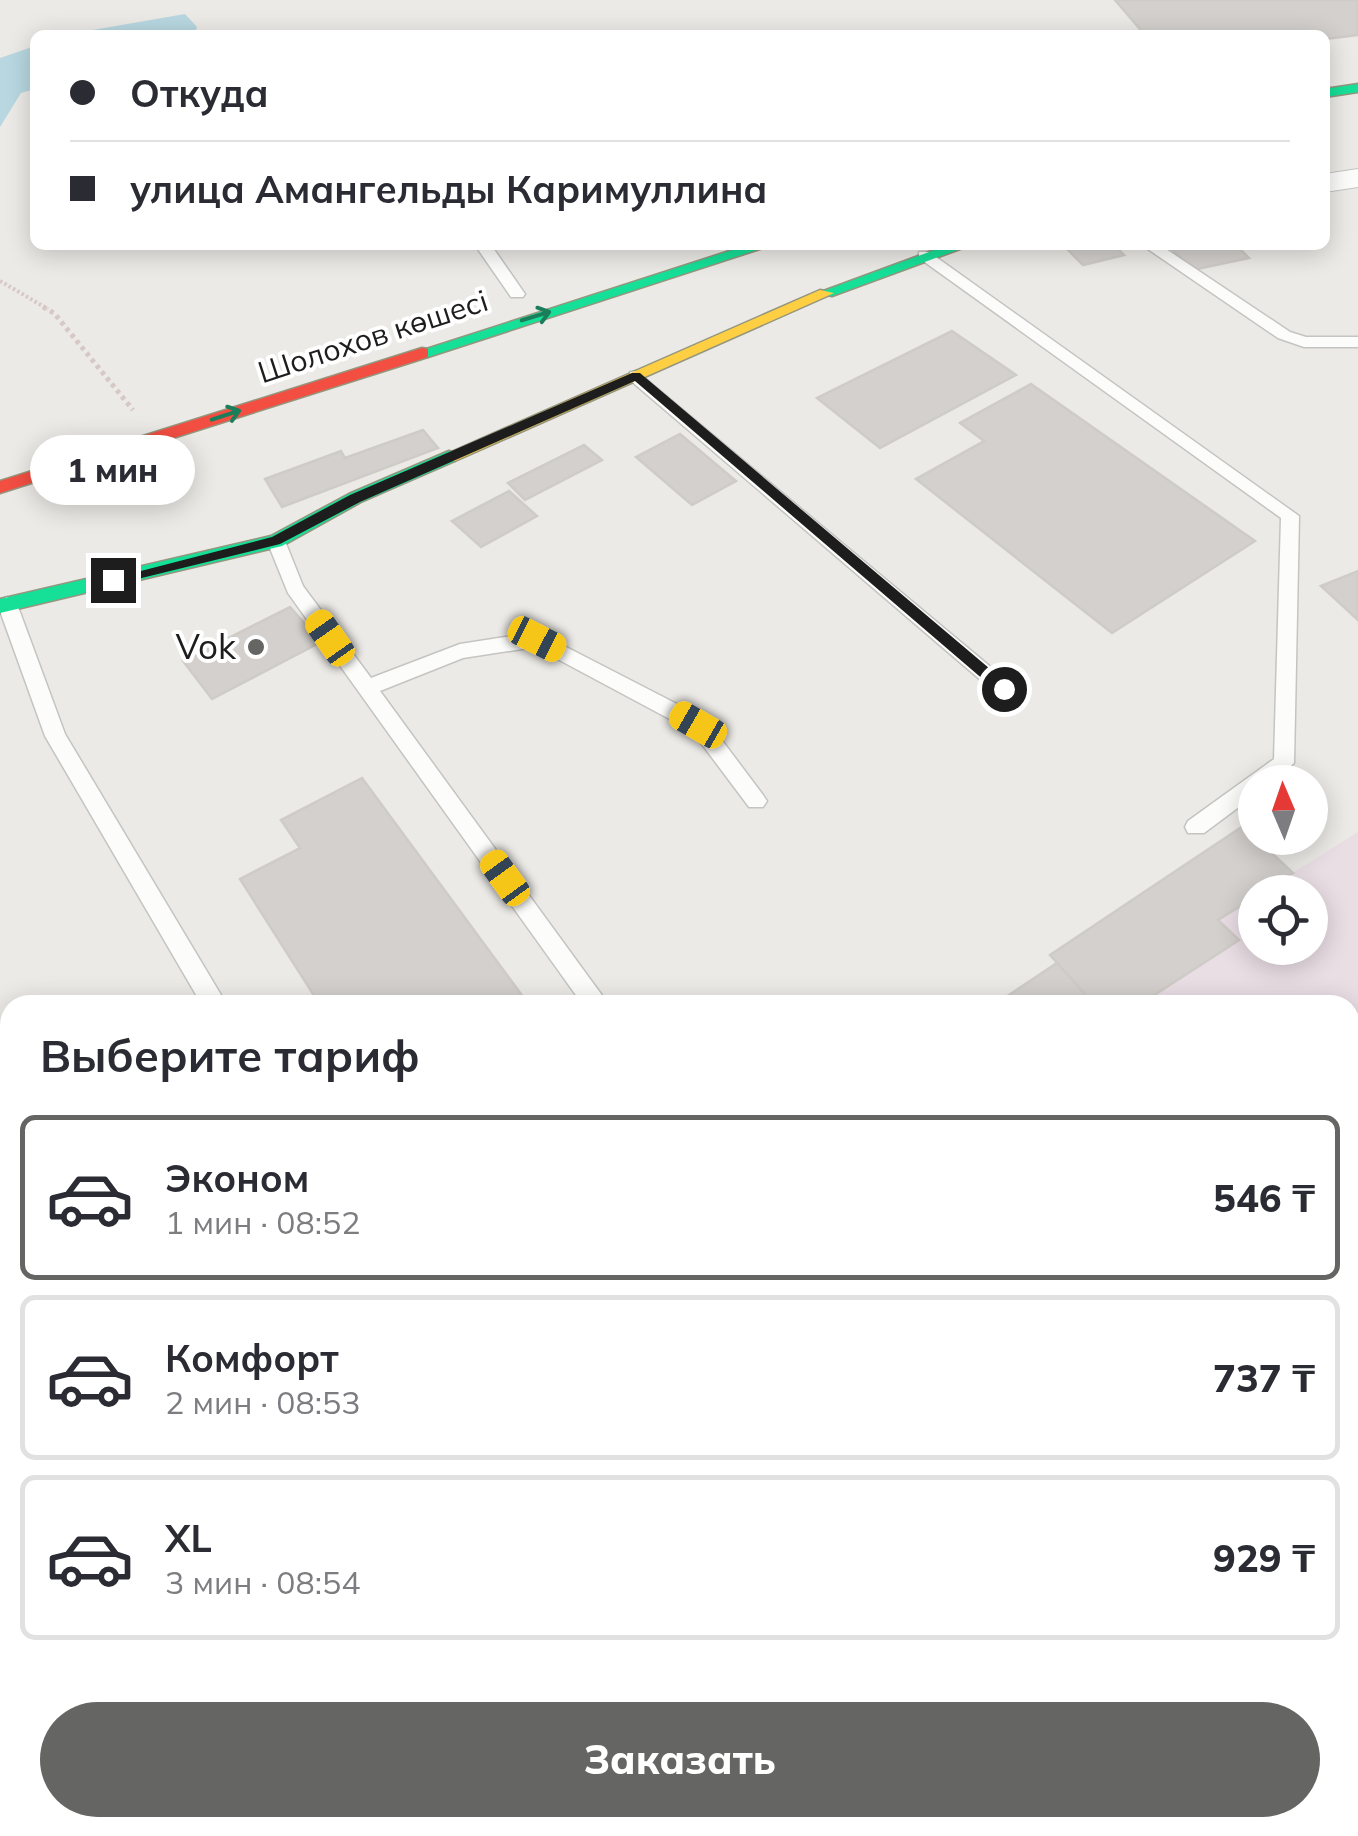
<!DOCTYPE html>
<html lang="ru">
<head>
<meta charset="utf-8">
<style>
	body { margin:0; font-family:Mulish,sans-serif; background:#f2f2f3; color:#2b2b33; height:100vh; display:flex; flex-direction:column; font-size:38px; white-space:nowrap }
	* { box-sizing:border-box; margin:0 }
	p { font-size:32px; color:#7c7c81 }
	.icon { flex:none; width:55px; height:55px; fill:none; stroke:currentColor; stroke-width:2; stroke-linecap:round; stroke-linejoin:round }
	.map { position:relative; flex:1; overflow:hidden }
	.panel { position:absolute; left:0px; top:995px; width:1360px; height:842px; display:flex; flex-direction:column; background:#fff; border-radius:30px 30px 0 0; box-shadow:0 5px 25px #0003 }
	.panel>* { flex:none }
	.hud { position:absolute; left:30px; top:30px; width:1300px; height:220px; border-radius:15px; box-shadow:0 5px 25px #0003; display:grid; align-content:center; height:220px; padding:0 40px; background:#fff }
	.needle { width:65px; rotate:358deg }
	.controls { position:absolute; left:1238px; top:765px; display:grid; gap:20px }
	.controls a { display:grid; place-items:center; width:90px; height:90px; border-radius:50%; background:#fff; box-shadow:0 5px 25px #0003; font-size:50px }
	.end { position:absolute; width:45px; height:45px; margin:-22px; border:12px solid #1d1d1d; background:#fff; box-shadow:0 0 0 5px #fff }
	.from { border-radius:50% }
	.bubble { position:absolute; height:70px; border-radius:35px; background:#fff; box-shadow:0 5px 25px #0003; font-size:32px; font-weight:800; line-height:70px; text-align:center }
	.car { position:absolute; width:30px; height:60px; margin:-30px -15px; border-radius:12px; box-shadow:0 0 8px 2px #0007; background:linear-gradient(#f5c518 24%,#345 0 40%,#f5c518 0 76%,#345 0 86%,#f5c518 0) }
	.hud b { display:flex; align-items:center; gap:35px; height:95px; font-size:38px }
	.hud b+b { border-top:2px solid #e1e1e2 }
	.hud i { width:25px; height:25px; background:#2b2b33 }
	ul { padding:0; list-style:none }
	li { display:flex; align-items:center; gap:30px; height:165px; margin:0 20px 15px; padding:0 20px; border:5px solid #e1e1e2; border-radius:15px }
	li div { flex:1 }
	li b { display:block; font-size:38px }
	li em { font-style:normal; font-weight:800 }
	li.active { border-color:#656563 }
	li>.icon { width:90px; height:90px; stroke-width:1.5 }
	h2 { padding:0 40px; font-size:45px; line-height:120px }
	.primary-button { display:flex; gap:20px; margin-top:auto; padding:20px 40px }
	.primary-button a { flex:1; height:115px; border-radius:60px; background:#656563; color:#fff; font-size:40px; font-weight:800; line-height:115px; text-align:center }
	.map>svg:first-child { display:block }
	.industrial { fill:#eadee5 }
	.water { fill:#b8d7e0 }
	.building { fill:#d3d0cd; stroke:#cfcbc7; stroke-width:2.5 }
	.lines { fill:none; stroke-linecap:round; stroke-linejoin:round }
	.lane-casing { stroke:#c4c4c2; stroke-width:3 }
	.street-casing { stroke:#c4c4c2; stroke-width:2 }
	.fast-casing { stroke:#94967e; stroke-width:3 }
	.slow-casing { stroke:#94967e; stroke-width:3 }
	.jam-casing { stroke:#94967e; stroke-width:3 }
	.path-far1 { stroke:#d6c8c5; stroke-width:4; stroke-dasharray:2.5 2.5; stroke-linecap:butt }
	.path { stroke:#d6c8c5; stroke-width:5; stroke-dasharray:4 4; stroke-linecap:butt }
	.lane { fill:#fcfcfb; fill-rule:evenodd }
	.street { fill:#fcfcfb; fill-rule:evenodd }
	.fast { fill:#16e098; fill-rule:evenodd }
	.slow { fill:#ffcf43; fill-rule:evenodd }
	.jam { fill:#f24e42; fill-rule:evenodd }
	.oneway { stroke:#1a7e5a }
	.route { fill:#1d1d1d }
	.poi-dot { fill:#656563; stroke:#fff; stroke-width:4 }
	.labels { text-anchor:middle; stroke-width:8; stroke-linejoin:round; paint-order:stroke }
	.far-street-label { font-size:30px; fill:#1d1d1d; stroke:#fff }
	.poi-label { font-size:35px; fill:#1d1d1d; stroke:#fff; text-anchor:end }
</style>
</head>
<body>
<div class="map">
<svg width="1358" height="1836" viewBox="0 0 1358 1836">
	<rect width="100%" height="100%" fill="#eceae6"/>
	<path class="industrial" d="M 1358,832 L 1358,1836 L 67,1836 L 77,1828 L 1350,1828 L 1350,1005 L 1139,1005 L 1238,941 L 1218,920 L 1255,897 L 1255,948 L 1310,948 L 1310,892 L 1262,892 Z"/>
	<path class="water" d="M 185,14 L 197,27 L 194,35 L 64,35 Z
		M 35,46 L 35,89 L 21,93 L 0,127 L 0,58 Z"/>
	<path class="building" d="M 1115,0 L 1358,0 L 1358,35 L 1325,39 L 1325,35 L 1145,35 Z
		M 1114,245 L 1124,255 L 1083,265 L 1065,247 Z
		M 1180,245 L 1236,245 L 1249,258 L 1193,270 L 1170,247 Z
		M 952,331 L 1016,375 L 880,448 L 817,398 Z
		M 1031,384 L 1255,541 L 1112,633 L 916,479 L 984,441 L 960,423 Z
		M 423,430 L 438,448 L 282,507 L 265,479 L 341,451 L 345,458 Z
		M 680,434 L 736,481 L 692,505 L 636,457 Z
		M 584,445 L 602,460 L 525,500 L 508,483 Z
		M 509,491 L 537,516 L 481,547 L 452,521 Z
		M 1358,571 L 1358,620 L 1321,586 Z
		M 290,607 L 321,642 L 212,699 L 183,661 Z
		M 362,778 L 529,1005 L 320,1005 L 240,879 L 300,848 L 281,820 Z
		M 1243,826 L 1293,873 L 1255,892 L 1255,897 L 1218,920 L 1239,940 L 1139,1005 L 1095,1005 L 1050,955 Z
		M 1057,963 L 1095,1005 L 994,1005 Z"/>
	<g class="lines">
		<g class="lane-casing">
			<path id="lane" d="M 475,245 L 491,245 L 525,294 L 523,297 L 511,297 Z
				M 1142,245 L 1160,245 L 1290,332 L 1306,337 L 1358,337 L 1358,347 L 1304,347 L 1278,338 Z
				M 919,252 L 929,252 L 1299,516 L 1294,763 L 1272,782 L 1255,782 L 1255,795 L 1204,833 L 1188,833 L 1185,827 L 1188,821 L 1274,759 L 1281,518 L 919,258 Z
				M 636,371 L 1011,684 L 1014,689 L 1011,694 L 997,694 L 630,380 L 630,372 Z
				M 276,535 L 285,541 L 303,586 L 371,678 L 460,644 L 537,632 L 706,719 L 763,795 L 767,801 L 763,807 L 749,807 L 692,731 L 535,647 L 463,658 L 380,691 L 609,1005 L 583,1005 L 288,593 L 267,541 Z
				M 7,597 L 17,604 L 65,734 L 227,1005 L 202,1005 L 45,736 L 0,611 L 0,600 Z
				M 10,1220 L 10,1246 L 0,1249 L 0,1223 Z
				M 1350,1250 L 1358,1250 L 1358,1276 L 1350,1276 Z
				M 10,1818 L 10,1828 L 40,1828 L 37,1836 L 0,1836 L 2,1824 Z
				M 652,1828 L 684,1828 L 681,1836 L 649,1836 Z"/>
		</g>
		<g class="street-casing">
			<path id="street" d="M 1358,169 L 1358,187 L 1325,192 L 1325,174 Z"/>
		</g>
		<g class="fast-casing">
			<path id="fast" d="M 1358,84 L 1358,92 L 1325,97 L 1325,89 Z
				M 748,245 L 772,245 L 428,357 L 416,357 L 414,353 Z
				M 948,245 L 971,245 L 832,296 L 818,293 Z
				M 449,451 L 455,453 L 455,461 L 361,502 L 282,546 L 0,613 L 0,599 L 271,536 L 349,494 Z"/>
		</g>
		<g class="slow-casing">
			<path id="slow" d="M 820,290 L 834,293 L 455,461 L 443,461 L 440,457 Z"/>
		</g>
		<g class="jam-casing">
			<path id="jam" d="M 422,348 L 428,349 L 428,357 L 0,493 L 0,481 Z"/>
		</g>
		<path class="path-far1" d="M 0,281 L 48,309"/>
		<path class="path" d="M 43,307 L 54,313 L 133,410"/>
		<use href="#lane" class="lane"/>
		<use href="#street" class="street"/>
		<use href="#fast" class="fast"/>
		<use href="#slow" class="slow"/>
		<use href="#jam" class="jam"/>
	</g>
	<defs><path id="oneway-shaft" d="M-6 0H5M1.5-3L5.5 0L1.5 3" fill="none" stroke-width="1.6" stroke-linecap="round" stroke-linejoin="round" transform="scale(2.5)"/></defs>
	<g class="oneway">
		<use href="#oneway-shaft" transform="translate(536 316) rotate(-17)"/>
		<use href="#oneway-shaft" transform="translate(226 415) rotate(-18)"/>
	</g>
	<path class="route" d="M 632,373 L 640,373 L 1009,685 L 1009,693 L 999,693 L 635,381 L 360,502 L 280,544 L 113,585 L 106,580 L 272,537 L 350,495 Z"/>
	<circle class="poi-dot" cx="256" cy="647" r="10"/>
	<g class="labels">
		<g class="far-street-label">
			<text transform="translate(373 337) rotate(-18)" y="10">Шолохов көшесі</text>
		</g>
		<g class="poi-label">
			<text x="236" y="659">Vok</text>
		</g>
	</g>
</svg>
<div class="controls">
<a><svg class="needle" viewBox="-14 -14 28 28"><path d="M0-13l5 13h-10z" fill="#e53935"/><path d="M0 13l5-13h-10z" fill="#7c7c81"/></svg></a>
<a><svg class="icon" aria-label="locate" viewBox="0 0 24 24"><circle cx="12" cy="12" r="6"/><path d="M12 2v4M12 18v4M2 12h4M18 12h4"/></svg></a>
</div>
<i class="end from" style="left:1004px;top:689px"></i>
<i class="end" style="left:113px;top:580px"></i>
<div class="bubble" style="left:30px;top:435px;width:165px">1 мин</div>
<i class="car" style="left:330px;top:638px;rotate:325deg"></i>
<i class="car" style="left:537px;top:639px;rotate:117deg"></i>
<i class="car" style="left:698px;top:725px;rotate:300deg"></i>
<i class="car" style="left:505px;top:878px;rotate:324deg"></i>
<div class="hud">
<b><i class="from"></i>Откуда</b>
<b><i></i>улица Амангельды Каримуллина</b>
</div>
<section class="panel">
<h2>Выберите тариф</h2>
<ul>
<li class="active"><svg class="icon" aria-label="car" viewBox="0 0 24 24"><path d="M5 17H2v-5l4-1 3-4h7l3 4 3 1v5h-3M9 17h6M6 11h13"/><circle cx="7" cy="17" r="2"/><circle cx="17" cy="17" r="2"/></svg><div><b>Эконом</b><p>1 мин · 08:52</p></div><em>546 ₸</em></li>
<li><svg class="icon" aria-label="car" viewBox="0 0 24 24"><path d="M5 17H2v-5l4-1 3-4h7l3 4 3 1v5h-3M9 17h6M6 11h13"/><circle cx="7" cy="17" r="2"/><circle cx="17" cy="17" r="2"/></svg><div><b>Комфорт</b><p>2 мин · 08:53</p></div><em>737 ₸</em></li>
<li><svg class="icon" aria-label="car" viewBox="0 0 24 24"><path d="M5 17H2v-5l4-1 3-4h7l3 4 3 1v5h-3M9 17h6M6 11h13"/><circle cx="7" cy="17" r="2"/><circle cx="17" cy="17" r="2"/></svg><div><b>XL</b><p>3 мин · 08:54</p></div><em>929 ₸</em></li>
</ul>
<div class="primary-button"><a>Заказать</a></div>
</section>
</div>
</body>
</html>
